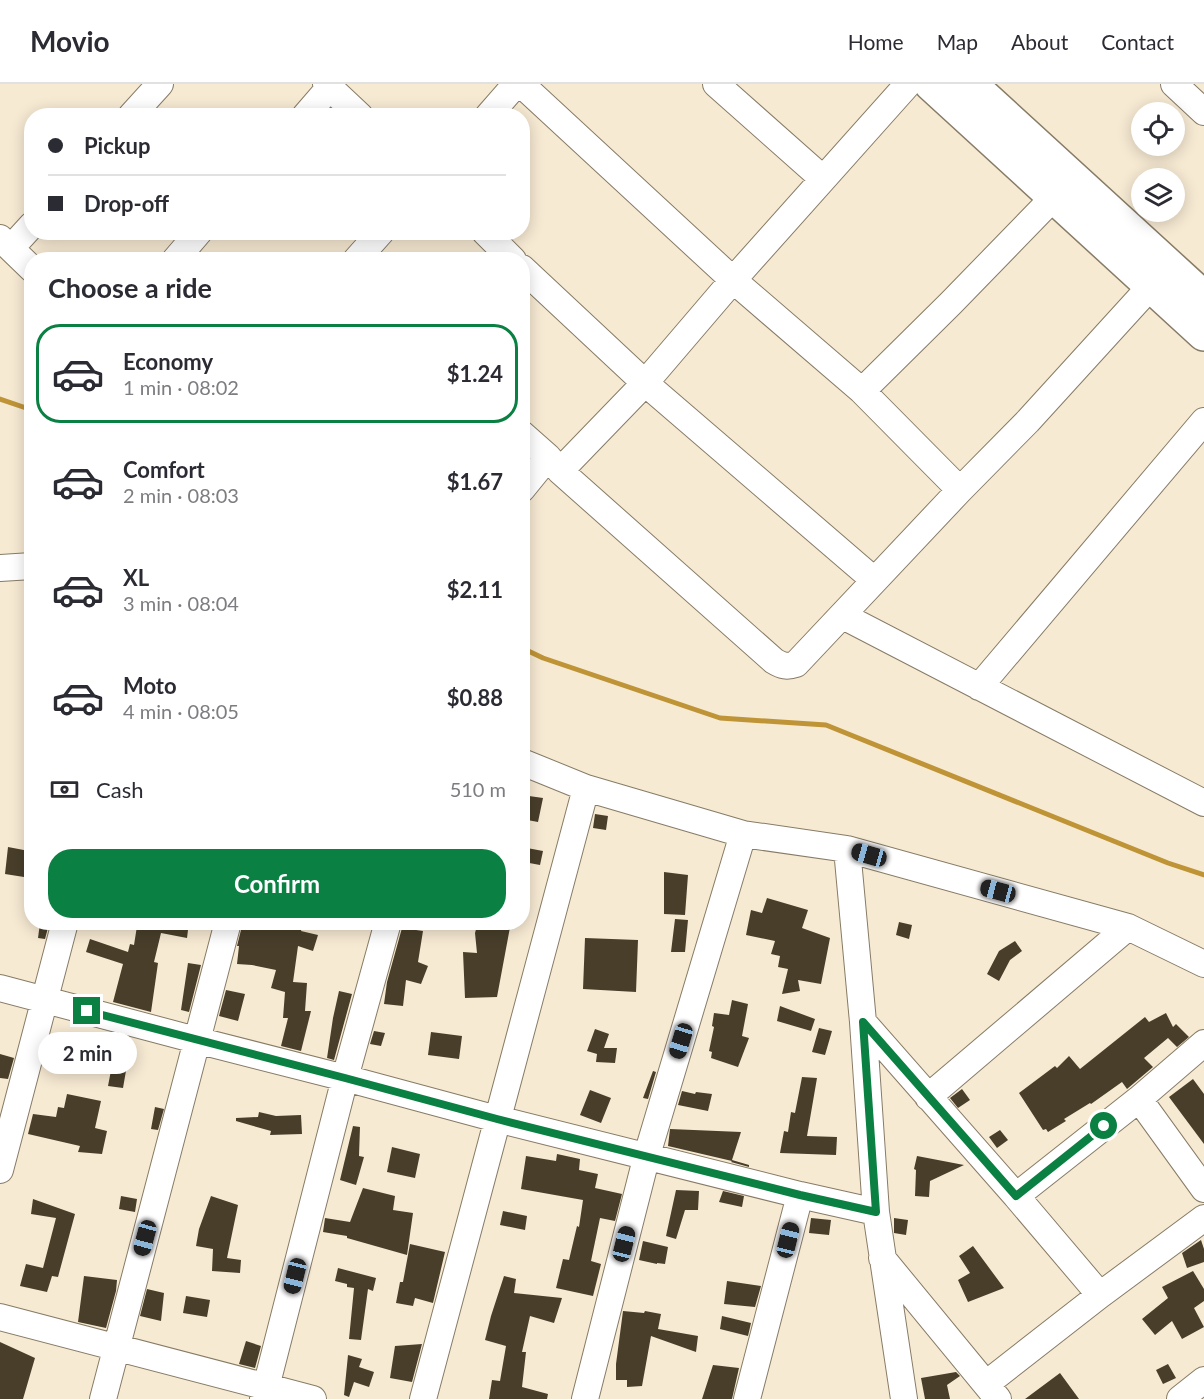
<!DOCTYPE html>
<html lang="en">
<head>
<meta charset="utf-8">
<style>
	body { margin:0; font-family:Lato,sans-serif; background:#f7f7f7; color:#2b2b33; height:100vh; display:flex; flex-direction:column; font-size:22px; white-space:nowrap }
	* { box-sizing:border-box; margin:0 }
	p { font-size:20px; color:#7c7c81 }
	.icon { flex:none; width:33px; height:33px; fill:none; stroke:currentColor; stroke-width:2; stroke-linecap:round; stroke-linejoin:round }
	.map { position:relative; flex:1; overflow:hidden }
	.side { position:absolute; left:24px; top:168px; width:506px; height:678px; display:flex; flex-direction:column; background:#fff; border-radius:24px; box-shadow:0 3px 15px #0003 }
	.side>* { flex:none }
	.guide { position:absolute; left:24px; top:24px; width:506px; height:132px; border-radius:24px; box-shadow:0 3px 15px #0003; display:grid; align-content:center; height:132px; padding:0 24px; background:#fff }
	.tools { position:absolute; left:1131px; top:18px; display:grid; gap:12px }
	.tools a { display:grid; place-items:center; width:54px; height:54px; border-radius:50%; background:#fff; box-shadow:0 3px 15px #0003; font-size:30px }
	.end { position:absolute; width:27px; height:27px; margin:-14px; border:8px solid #0b8043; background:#fff; box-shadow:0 0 0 3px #fff }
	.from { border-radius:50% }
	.bubble { position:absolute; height:42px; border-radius:21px; background:#fff; box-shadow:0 3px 15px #0003; font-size:20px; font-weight:700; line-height:42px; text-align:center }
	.car { position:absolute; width:18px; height:36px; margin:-18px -9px; border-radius:8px; box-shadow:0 0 4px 2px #0007; background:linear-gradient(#222 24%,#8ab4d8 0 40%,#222 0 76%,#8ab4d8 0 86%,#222 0) }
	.guide b { display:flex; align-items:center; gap:21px; height:57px; font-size:22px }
	.guide b+b { border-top:2px solid #e1e1e2 }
	.guide i { width:15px; height:15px; background:#2b2b33 }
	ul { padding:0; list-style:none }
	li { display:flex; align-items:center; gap:18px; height:99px; margin:0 12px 9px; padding:0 12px; border:3px solid transparent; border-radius:24px }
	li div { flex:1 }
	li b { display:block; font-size:22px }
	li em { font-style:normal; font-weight:700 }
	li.current { border-color:#0b8043 }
	li>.icon { width:54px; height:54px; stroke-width:1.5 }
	h2 { padding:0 24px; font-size:27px; line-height:72px }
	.pay { display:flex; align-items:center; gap:15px; height:66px; padding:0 24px; font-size:22px }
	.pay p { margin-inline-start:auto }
	.action { display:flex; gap:12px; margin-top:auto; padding:12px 24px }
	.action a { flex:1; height:69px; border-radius:24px; background:#0b8043; color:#fff; font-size:24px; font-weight:700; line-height:69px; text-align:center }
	header { display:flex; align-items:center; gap:36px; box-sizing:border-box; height:84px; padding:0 30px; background:#fff; border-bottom:2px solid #e1e1e2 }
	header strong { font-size:28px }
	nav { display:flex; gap:33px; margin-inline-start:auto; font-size:21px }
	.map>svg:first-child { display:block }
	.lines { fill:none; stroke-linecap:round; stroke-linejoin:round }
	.stream { stroke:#bf9437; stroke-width:5 }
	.building { fill:#483e2a }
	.minor-casing { stroke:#877b66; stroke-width:28 }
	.major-casing { stroke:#877b66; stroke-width:36 }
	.minor { stroke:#fff; stroke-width:26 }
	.major { stroke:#fff; stroke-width:33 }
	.route { stroke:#0b8043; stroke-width:8 }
</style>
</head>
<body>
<header>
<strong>Movio</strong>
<nav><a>Home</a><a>Map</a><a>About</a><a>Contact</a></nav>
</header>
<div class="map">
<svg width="1204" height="1315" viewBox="0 0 1204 1315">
	<rect width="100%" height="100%" fill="#f7ead3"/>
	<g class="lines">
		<path class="stream" d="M 0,315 L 32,326
			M 522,564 L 543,574 L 720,634 L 826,641 L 1168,779 L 1204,791"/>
	</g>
	<path class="building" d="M 522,711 L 543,714 L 538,738 L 522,735 Z
		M 595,730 L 608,732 L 606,746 L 593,744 Z
		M 8,763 L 29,767 L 24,793 L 5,790 Z
		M 527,764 L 543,767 L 540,781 L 524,778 Z
		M 664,788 L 688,791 L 685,831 L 664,830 Z
		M 767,814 L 808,826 L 802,844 L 830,854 L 821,900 L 798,896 L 800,907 L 782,910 L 788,885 L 778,883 L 780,872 L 771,870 L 775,857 L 746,851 L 751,826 L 762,829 Z
		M 675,835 L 688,836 L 685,868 L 671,868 Z
		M 143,838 L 189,838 L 187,854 L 161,849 L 154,878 L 158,879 L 151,928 L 113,918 L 123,880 L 86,868 L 90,855 L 128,868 L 130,860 L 134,861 L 137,842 L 143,843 Z
		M 243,838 L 304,838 L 301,847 L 318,851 L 313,867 L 298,862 L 293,898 L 307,899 L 305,927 L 311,927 L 301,967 L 281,962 L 288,934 L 283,934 L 285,908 L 271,904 L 276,886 L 252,881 L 237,880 L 239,862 L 237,862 Z
		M 478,838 L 511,838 L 497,913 L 465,914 L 463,868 L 477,869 L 475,849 Z
		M 899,838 L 912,841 L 909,855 L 896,851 Z
		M 40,839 L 49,840 L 45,855 L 38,854 Z
		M 402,844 L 423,847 L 418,878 L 428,882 L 421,900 L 406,896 L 403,922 L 384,920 L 387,898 Z
		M 585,854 L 638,856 L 636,908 L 583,905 Z
		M 1015,857 L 1022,867 L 1010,876 L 999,897 L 987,890 L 999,867 Z
		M 188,879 L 201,881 L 189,928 L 181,926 Z
		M 226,906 L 245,910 L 238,937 L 219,932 Z
		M 339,907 L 352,910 L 334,976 L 327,974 L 333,934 Z
		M 732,916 L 748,920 L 742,952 L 749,954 L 738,983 L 711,974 L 712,968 L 709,967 L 714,943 L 712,942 L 714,929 L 729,931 Z
		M 780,922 L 815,935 L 811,947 L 777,937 Z
		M 1166,929 L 1173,943 L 1176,940 L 1189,953 L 1177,963 L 1168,954 L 1144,974 L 1153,983 L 1127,1005 L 1122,998 L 1091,1020 L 1090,1019 L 1064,1035 L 1066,1037 L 1048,1048 L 1046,1045 L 1043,1046 L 1019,1009 L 1055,982 L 1057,984 L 1069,972 L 1080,985 L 1145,933 L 1149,938 Z
		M 819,944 L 832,947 L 825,971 L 812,968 Z
		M 595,945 L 609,950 L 604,964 L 617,964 L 615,979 L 596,978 L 597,970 L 587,967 Z
		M 374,947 L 385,949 L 381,962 L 370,960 Z
		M 431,948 L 462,952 L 459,975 L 428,971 Z
		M 117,955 L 131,958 L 123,1004 L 108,1002 Z
		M 53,956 L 66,959 L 61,979 L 48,976 Z
		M 0,970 L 14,974 L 8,995 L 0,994 Z
		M 653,987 L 656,988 L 648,1015 L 643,1014 Z
		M 802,993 L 817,994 L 807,1052 L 837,1053 L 836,1071 L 780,1069 L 784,1047 L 788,1048 L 791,1028 L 795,1029 Z
		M 1193,995 L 1204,1010 L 1204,1060 L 1169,1013 Z
		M 962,1005 L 970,1016 L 958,1024 L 950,1014 Z
		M 590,1006 L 611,1014 L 601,1039 L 580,1031 Z
		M 682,1007 L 695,1010 L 696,1008 L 712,1010 L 708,1027 L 678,1021 Z
		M 67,1010 L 101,1017 L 95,1044 L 107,1047 L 102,1070 L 78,1068 L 80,1062 L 28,1050 L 33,1030 L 56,1033 L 58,1023 L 64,1024 Z
		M 155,1023 L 164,1025 L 158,1046 L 151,1045 Z
		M 259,1028 L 276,1032 L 301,1031 L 302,1050 L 270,1051 L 271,1047 L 236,1037 L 236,1034 L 258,1033 Z
		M 353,1042 L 360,1043 L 359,1072 L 364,1073 L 356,1101 L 340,1096 Z
		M 670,1045 L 741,1048 L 732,1076 L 749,1081 L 749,1083 L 731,1078 L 732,1077 L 668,1062 Z
		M 1000,1046 L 1008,1056 L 997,1064 L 989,1053 Z
		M 392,1063 L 420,1070 L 415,1094 L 387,1088 Z
		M 557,1070 L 580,1075 L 579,1086 L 598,1090 L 595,1104 L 622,1110 L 615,1137 L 600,1134 L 591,1177 L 601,1180 L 593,1212 L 556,1204 L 563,1175 L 569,1176 L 577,1142 L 579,1143 L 583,1116 L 521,1105 L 526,1072 L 556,1077 Z
		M 917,1072 L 964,1081 L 930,1097 L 929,1113 L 915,1112 L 916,1086 L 914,1085 Z
		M 363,1104 L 395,1112 L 393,1126 L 413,1129 L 407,1171 L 347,1154 L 347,1152 L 323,1148 L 325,1134 L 350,1138 Z
		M 676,1106 L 699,1107 L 698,1126 L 685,1126 L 676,1155 L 666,1152 Z
		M 723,1107 L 744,1112 L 742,1123 L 719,1118 Z
		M 121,1112 L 137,1115 L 135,1128 L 119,1125 Z
		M 211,1112 L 238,1121 L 227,1174 L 241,1176 L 240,1189 L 212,1187 L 213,1165 L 196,1162 L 199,1145 Z
		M 33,1115 L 75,1130 L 58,1193 L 52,1192 L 47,1208 L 20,1202 L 26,1180 L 43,1184 L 56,1134 L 31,1130 Z
		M 503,1127 L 527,1132 L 525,1146 L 500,1141 Z
		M 811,1134 L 831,1136 L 829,1151 L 809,1149 Z
		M 894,1134 L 908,1136 L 906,1151 L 894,1149 Z
		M 1201,1156 L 1204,1165 L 1204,1178 L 1187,1184 L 1182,1169 Z
		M 643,1157 L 668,1163 L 665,1180 L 657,1179 L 657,1180 L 639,1176 Z
		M 410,1160 L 445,1168 L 433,1219 L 415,1214 L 413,1222 L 396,1219 L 400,1198 L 403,1198 Z
		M 973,1162 L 1004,1204 L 968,1218 L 958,1196 L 970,1189 L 959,1172 Z
		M 338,1184 L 376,1194 L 373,1207 L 368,1205 L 361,1256 L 349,1255 L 354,1204 L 347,1203 L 347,1200 L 335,1197 Z
		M 1193,1187 L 1204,1205 L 1204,1217 L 1194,1224 L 1204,1243 L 1182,1255 L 1172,1237 L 1155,1251 L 1142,1235 L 1168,1214 L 1162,1203 Z
		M 84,1192 L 117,1196 L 116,1207 L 106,1244 L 78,1238 Z
		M 504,1192 L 516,1195 L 514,1209 L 562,1214 L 554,1239 L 530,1232 L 522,1268 L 526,1268 L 522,1303 L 548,1310 L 547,1315 L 489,1315 L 492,1296 L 500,1297 L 506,1262 L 485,1256 L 491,1232 Z
		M 727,1197 L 761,1202 L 755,1223 L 724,1220 Z
		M 147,1205 L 164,1209 L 161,1237 L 140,1232 Z
		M 186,1212 L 210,1216 L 207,1233 L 183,1229 Z
		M 623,1227 L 644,1229 L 645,1227 L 661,1230 L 658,1245 L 698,1252 L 696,1268 L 651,1252 L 642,1302 L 627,1303 L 627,1296 L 616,1296 L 616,1280 Z
		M 722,1232 L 751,1239 L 748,1252 L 720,1245 Z
		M 246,1257 L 261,1262 L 255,1284 L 239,1280 Z
		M 0,1258 L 35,1274 L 23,1315 L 0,1315 Z
		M 422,1260 L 412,1298 L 390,1294 L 395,1262 Z
		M 348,1271 L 362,1275 L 359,1283 L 374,1288 L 369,1303 L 354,1298 L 349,1313 L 344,1311 Z
		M 1168,1280 L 1176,1294 L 1163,1300 L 1156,1286 Z
		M 713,1281 L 739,1284 L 732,1315 L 702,1315 Z
		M 956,1288 L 960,1292 L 947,1301 L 950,1315 L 925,1315 L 921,1294 Z
		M 1060,1289 L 1079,1315 L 1025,1315 Z"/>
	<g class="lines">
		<g class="minor-casing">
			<path id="minor" d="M 326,0 L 360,32
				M 521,0 L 733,196 L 862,307
				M 716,0 L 822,94
				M 1174,0 L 1204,28
				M 131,32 L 160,0
				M 305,32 L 330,3
				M 488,32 L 516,0
				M 485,148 L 513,176
				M 0,154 L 32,185
				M 11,164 L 32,141
				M 175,176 L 199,148
				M 356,176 L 381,148
				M 522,184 L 645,299 L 874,496
				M 522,350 L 548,373 L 560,387 L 774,577 C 782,582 787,583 796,580 L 960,406 L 1028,337 L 1151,202
				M 560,387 L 645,299 L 733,196 L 908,0
				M 522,405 L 548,373
				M 960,406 L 862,307 L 951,219 L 1055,112
				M 0,484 L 32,482
				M 843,532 L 1204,719
				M 979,603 L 1204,337
				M 522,678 L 586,704 L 743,750 L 847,765 L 863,938 L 876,1128 L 904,1315
				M 847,765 L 1128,843 L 1204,880
				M 0,904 L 196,956 L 345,994 L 497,1035 L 800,1111 L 876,1128
				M 863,938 L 1016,1112 L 1139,1015 L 1204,959
				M 928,1013 L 1128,843
				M 1139,1015 L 1204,1105
				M 0,1086 L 65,838
				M 1016,1112 L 1100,1211 L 1204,1134
				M 882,1174 L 998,1315
				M 0,1233 L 313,1315
				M 986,1300 L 1100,1211
				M 103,1315 L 228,838
				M 263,1315 L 345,994 L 388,838
				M 423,1315 L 586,704
				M 585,1315 L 647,1071 L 743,750
				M 747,1315 L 800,1111
				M 1180,1315 L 1204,1296"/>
		</g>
		<g class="major-casing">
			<path id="major" d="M 931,0 L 1204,250
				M 970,0 L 1204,214"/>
		</g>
		<use href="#minor" class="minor"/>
		<use href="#major" class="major"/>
	</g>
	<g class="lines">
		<path class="route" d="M 87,927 L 345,994 L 497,1035 L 800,1111 L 876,1128 L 863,938 L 1016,1112 L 1104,1042"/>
	</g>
</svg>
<div class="tools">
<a><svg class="icon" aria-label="locate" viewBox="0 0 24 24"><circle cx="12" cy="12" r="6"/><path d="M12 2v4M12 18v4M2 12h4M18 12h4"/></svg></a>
<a><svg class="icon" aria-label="layers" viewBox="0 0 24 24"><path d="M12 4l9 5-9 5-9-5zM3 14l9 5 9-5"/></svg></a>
</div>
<i class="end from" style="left:1104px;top:1042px"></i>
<i class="end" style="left:87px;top:927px"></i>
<div class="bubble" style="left:38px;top:948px;width:99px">2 min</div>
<i class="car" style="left:869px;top:771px;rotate:286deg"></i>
<i class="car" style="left:998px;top:807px;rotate:285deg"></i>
<i class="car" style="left:681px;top:957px;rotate:197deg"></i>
<i class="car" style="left:145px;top:1154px;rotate:195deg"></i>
<i class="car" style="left:788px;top:1156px;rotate:14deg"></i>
<i class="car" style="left:624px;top:1160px;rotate:14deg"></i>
<i class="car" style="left:295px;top:1192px;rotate:194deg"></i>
<div class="guide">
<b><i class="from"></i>Pickup</b>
<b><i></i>Drop-off</b>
</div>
<section class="side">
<h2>Choose a ride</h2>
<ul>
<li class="current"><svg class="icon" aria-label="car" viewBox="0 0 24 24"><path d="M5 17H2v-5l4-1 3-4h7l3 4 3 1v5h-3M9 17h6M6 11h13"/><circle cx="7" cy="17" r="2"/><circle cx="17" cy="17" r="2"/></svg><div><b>Economy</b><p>1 min · 08:02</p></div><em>$1.24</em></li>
<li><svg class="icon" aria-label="car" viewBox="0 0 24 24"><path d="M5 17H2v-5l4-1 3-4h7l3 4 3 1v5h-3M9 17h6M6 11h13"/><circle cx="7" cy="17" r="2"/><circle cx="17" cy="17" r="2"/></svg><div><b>Comfort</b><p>2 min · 08:03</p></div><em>$1.67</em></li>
<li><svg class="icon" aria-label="car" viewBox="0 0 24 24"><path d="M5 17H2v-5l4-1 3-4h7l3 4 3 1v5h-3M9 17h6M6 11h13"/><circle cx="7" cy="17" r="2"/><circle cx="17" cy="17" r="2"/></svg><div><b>XL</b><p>3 min · 08:04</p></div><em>$2.11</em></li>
<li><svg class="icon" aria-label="car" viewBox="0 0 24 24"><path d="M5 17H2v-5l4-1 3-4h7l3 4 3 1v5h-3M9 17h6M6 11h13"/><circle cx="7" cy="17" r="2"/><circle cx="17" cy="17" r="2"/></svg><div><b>Moto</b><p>4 min · 08:05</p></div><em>$0.88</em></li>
</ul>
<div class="pay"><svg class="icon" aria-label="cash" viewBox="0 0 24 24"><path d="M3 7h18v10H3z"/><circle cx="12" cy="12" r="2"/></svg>Cash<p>510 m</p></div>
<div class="action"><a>Confirm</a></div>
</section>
</div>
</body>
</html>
